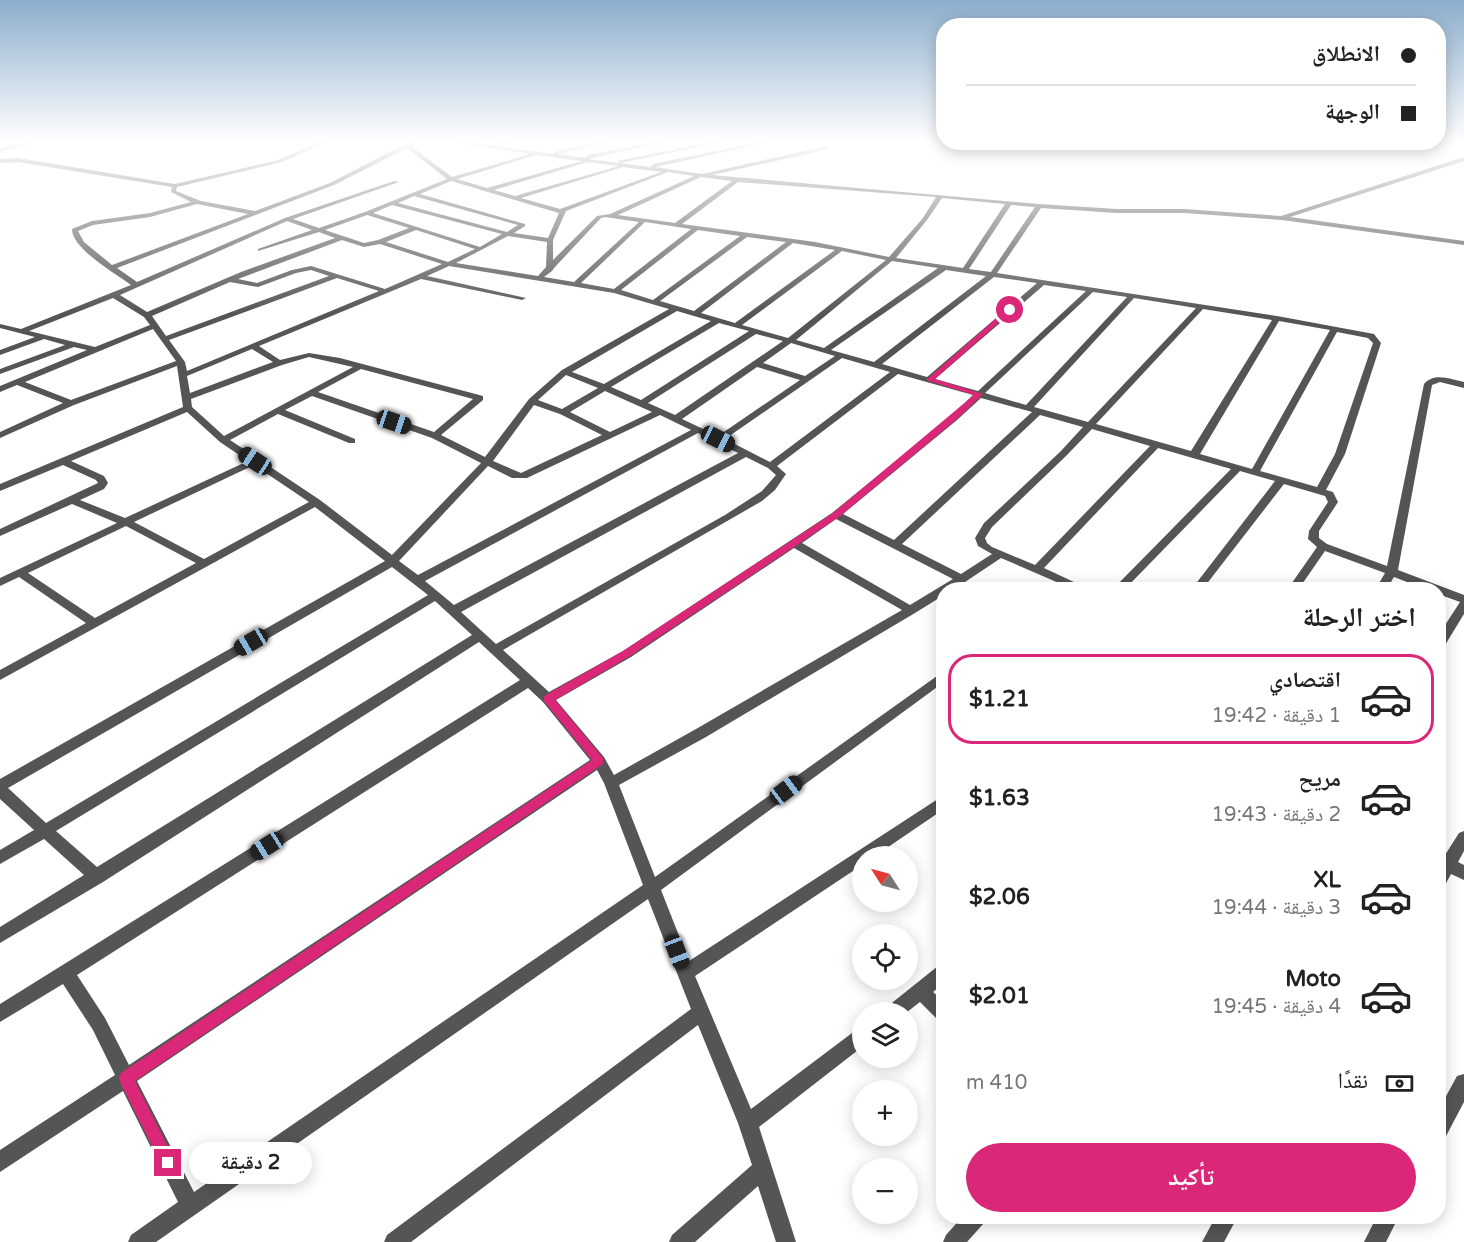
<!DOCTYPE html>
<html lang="ar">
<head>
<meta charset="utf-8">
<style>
	body { margin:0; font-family:"Varela Round","Noto Naskh Arabic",sans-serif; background:#f6f6f6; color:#222; direction:rtl; height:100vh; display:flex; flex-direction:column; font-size:22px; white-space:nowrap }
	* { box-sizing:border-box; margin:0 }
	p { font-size:20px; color:#767676 }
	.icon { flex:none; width:33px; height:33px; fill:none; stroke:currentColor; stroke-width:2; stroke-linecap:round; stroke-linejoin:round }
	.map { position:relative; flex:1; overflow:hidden; direction:ltr }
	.drawer { position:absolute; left:936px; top:582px; width:510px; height:642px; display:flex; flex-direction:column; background:#fff; border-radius:24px; box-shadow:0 3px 15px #0003; direction:rtl }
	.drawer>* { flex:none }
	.hud { position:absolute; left:936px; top:18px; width:510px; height:132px; border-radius:24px; box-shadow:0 3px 15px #0003; direction:rtl; display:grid; align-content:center; height:132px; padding:0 30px; background:#fff }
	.needle { width:39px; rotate:306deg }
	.buttons { position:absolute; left:852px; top:846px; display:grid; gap:12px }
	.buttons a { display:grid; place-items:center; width:66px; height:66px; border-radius:50%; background:#fff; box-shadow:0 3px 15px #0003; font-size:30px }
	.end { position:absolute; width:27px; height:27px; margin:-14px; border:8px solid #db2777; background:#fff; box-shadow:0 0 0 3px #fff }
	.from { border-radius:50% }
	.bubble { position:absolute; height:42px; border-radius:21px; background:#fff; box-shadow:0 3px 15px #0003; font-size:20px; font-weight:700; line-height:42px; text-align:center; direction:rtl }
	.car { position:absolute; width:18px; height:36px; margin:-18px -9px; border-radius:8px; box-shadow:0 0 4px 2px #0007; background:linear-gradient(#222 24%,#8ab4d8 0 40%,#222 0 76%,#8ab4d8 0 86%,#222 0) }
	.hud b { display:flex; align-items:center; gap:21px; height:57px; font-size:22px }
	.hud b+b { border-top:2px solid #e0e0e0 }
	.hud i { width:15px; height:15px; background:#222 }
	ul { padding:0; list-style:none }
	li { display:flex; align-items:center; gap:18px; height:90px; margin:0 12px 9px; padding:0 18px; border:3px solid transparent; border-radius:24px }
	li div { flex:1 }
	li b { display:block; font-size:22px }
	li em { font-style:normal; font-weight:700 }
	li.current { border-color:#db2777 }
	li>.icon { width:54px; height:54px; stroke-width:1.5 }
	h2 { padding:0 30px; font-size:27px; line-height:72px }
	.pay { display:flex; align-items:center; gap:15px; height:66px; padding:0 30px; font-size:22px }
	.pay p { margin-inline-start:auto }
	.button { display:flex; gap:12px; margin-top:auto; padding:12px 30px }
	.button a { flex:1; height:69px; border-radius:36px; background:#db2777; color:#fff; font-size:24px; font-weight:700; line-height:69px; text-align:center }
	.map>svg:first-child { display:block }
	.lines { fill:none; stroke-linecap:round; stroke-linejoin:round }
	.street { fill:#555; fill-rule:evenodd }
	.route { fill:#db2777 }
</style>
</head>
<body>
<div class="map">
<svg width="1464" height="1242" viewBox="0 0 1464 1242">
	<rect width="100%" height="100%" fill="#fff"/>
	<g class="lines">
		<path class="street" d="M 33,140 L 43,140 L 0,152 L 0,148 Z
			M 324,140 L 331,140 L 282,162 L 177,187 L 176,191 L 201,201 L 255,211 L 330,183 L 413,140 L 419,140 L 411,146 L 452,177 L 530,154 L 435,140 L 451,140 L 554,154 L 554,152 L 607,140 L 618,140 L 557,154 L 587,158 L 585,157 L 588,155 L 663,140 L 675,140 L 588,159 L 651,167 L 653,164 L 768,140 L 779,140 L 655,167 L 702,174 L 827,146 L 829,149 L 712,175 L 1039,204 L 1117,209 L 1184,209 L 1281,216 L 1464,157 L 1464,161 L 1290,217 L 1464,241 L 1464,245 L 1282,220 L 1184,213 L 1117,213 L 1041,208 L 997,273 L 1277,316 L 1374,334 L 1381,343 L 1345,454 L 1326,490 L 1333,492 L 1338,502 L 1319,531 L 1319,538 L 1327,544 L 1387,566 L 1424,384 C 1434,372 1450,379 1464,382 L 1464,388 L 1440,382 L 1432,385 L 1398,570 L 1464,595 L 1464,614 L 1442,650 L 1438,651 L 1438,636 L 1460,602 L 1438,594 L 1438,590 L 1428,590 L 1394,577 L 1386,590 L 1375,590 L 1385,573 L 1325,551 L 1298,590 L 1287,590 L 1317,547 L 1308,539 L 1309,531 L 1328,502 L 1325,496 L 1284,484 L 1202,590 L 1191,590 L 1275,481 L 1240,471 L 1124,590 L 1112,590 L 1231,469 L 1158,448 L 1044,568 L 1091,590 L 1075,590 L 1001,558 L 953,590 L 944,590 L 944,595 L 915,613 L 706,737 L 619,785 L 655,877 L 944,671 L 944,682 L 661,890 L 689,961 L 944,795 L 944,809 L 875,856 L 862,856 L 862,865 L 695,976 L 751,1109 L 856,1030 L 862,1027 L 862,1047 L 759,1127 L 796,1242 L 776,1242 L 758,1186 L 695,1242 L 669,1242 L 672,1235 L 752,1165 L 738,1123 L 698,1025 L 411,1242 L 384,1242 L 387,1235 L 691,1009 L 648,899 L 156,1242 L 128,1242 L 131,1235 L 178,1202 L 123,1091 L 0,1172 L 0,1150 L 115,1075 L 93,1030 L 63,984 L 0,1022 L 0,1004 L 520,680 L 479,642 L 103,882 L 0,943 L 0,927 L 84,875 L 44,839 L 0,864 L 0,850 L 34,830 L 0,799 L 0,779 L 385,561 L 315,507 L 0,680 L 0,670 L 86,623 L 19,577 L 0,586 L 0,578 L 117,523 L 72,504 L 0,536 L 0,529 L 98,483 L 96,480 L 63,465 L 0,491 L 0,484 L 183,407 L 177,366 L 74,405 L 0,438 L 0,432 L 63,403 L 17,385 L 0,392 L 0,386 L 87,350 L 74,347 L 0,374 L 0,369 L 65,345 L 44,339 L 0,355 L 0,350 L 35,337 L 0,328 L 0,324 L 21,329 L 131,285 C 115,273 72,249 72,229 L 92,221 L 150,213 L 191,202 L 171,192 L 172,187 L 18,162 L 0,163 L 0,159 L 18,158 L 175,184 L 278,160 ZM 407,148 L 447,179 L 365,212 L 319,228 L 293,219 L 399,182 L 394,181 L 285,218 L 137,282 L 117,268 L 334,185 ZM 536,155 L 582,161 L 487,188 L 457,179 ZM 588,162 L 619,166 L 515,196 L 494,190 ZM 623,167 L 661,172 L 560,209 L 521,198 ZM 668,172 L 694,176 L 610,214 L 597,216 L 553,260 L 553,240 L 566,211 ZM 701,177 L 732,181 L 675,223 L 618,215 ZM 451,181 L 559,213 L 548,238 L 514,233 L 525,226 L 525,224 L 420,194 ZM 738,182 L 936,197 L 923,218 L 889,257 L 815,242 L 682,224 ZM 414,196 L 518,225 L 507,232 L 398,203 ZM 942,198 L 1005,204 L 963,268 L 896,258 L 927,220 ZM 197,204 L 248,214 L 112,265 L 84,242 L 78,231 L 93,225 L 150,217 ZM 392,205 L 502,234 L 480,247 L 373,213 ZM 1011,205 L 1035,207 L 991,272 L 969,269 ZM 367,215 L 409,228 L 378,240 L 364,243 L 325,230 ZM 605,217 L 639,222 L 574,282 L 544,277 L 552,271 L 554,268 L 601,218 ZM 287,221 L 312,230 L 258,249 L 258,251 L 319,232 L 335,238 L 241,272 L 147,312 L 120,295 ZM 645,222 L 691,229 L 614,289 L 581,283 ZM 416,230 L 475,249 L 448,262 L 386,242 ZM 698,230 L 740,236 L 653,300 L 621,290 ZM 508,236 L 547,242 L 546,267 L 538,276 L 456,263 ZM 747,237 L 786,242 L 694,311 L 660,301 ZM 342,240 L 364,247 L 380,244 L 442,264 L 385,289 L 311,266 L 292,270 L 257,283 L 238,279 ZM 793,243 L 835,250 L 735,323 L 701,313 ZM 842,251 L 886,260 L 788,338 L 742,325 ZM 892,261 L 938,268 L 824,348 L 796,340 ZM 449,266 L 614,293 L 669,309 L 562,370 L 529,399 L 485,457 L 441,435 L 483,400 L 483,396 L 340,358 L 309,353 L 280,360 L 259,346 L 421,279 L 522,300 L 526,298 L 427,276 ZM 311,270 L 329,276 L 166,336 L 152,316 L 230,282 L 258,287 L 296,273 ZM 946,270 L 986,276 L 874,362 L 831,350 ZM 994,277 L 1037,283 L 927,377 L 882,364 ZM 337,278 L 379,291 L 187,371 L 185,362 L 169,340 ZM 1044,285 L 1086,291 L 978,391 L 935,379 ZM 1093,292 L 1127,297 L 1026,405 L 985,393 ZM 113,298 L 144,317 L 150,325 L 95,347 L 29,331 ZM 1134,298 L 1196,308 L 1088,422 L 1034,407 ZM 1203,309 L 1272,320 L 1191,451 L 1096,424 ZM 677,311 L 711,321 L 604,384 L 572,372 ZM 1279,321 L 1330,330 L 1252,469 L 1200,454 ZM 719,323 L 749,331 L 641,400 L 611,387 ZM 153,329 L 176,361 L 71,400 L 25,382 ZM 1337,332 L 1368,338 L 1373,343 L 1335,454 L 1317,487 L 1260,471 ZM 756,334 L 783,341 L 675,415 L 648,403 ZM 791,343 L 835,356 L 805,376 L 763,363 ZM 252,349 L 273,362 L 190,393 L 187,376 ZM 309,357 L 353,367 L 224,436 L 192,407 L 191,399 L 282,365 ZM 842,358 L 890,372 L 770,462 L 725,439 ZM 757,367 L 800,380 L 718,436 L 682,419 ZM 361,369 L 473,399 L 434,432 L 318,392 ZM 898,374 L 973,395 L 951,416 L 832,513 L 623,651 L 549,692 L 503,650 L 762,501 L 775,490 L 786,474 L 777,466 ZM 566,375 L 598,388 L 562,409 L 538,400 ZM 605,391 L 652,412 L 610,432 L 570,412 ZM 312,396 L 432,438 L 481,463 L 392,555 L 320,500 L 230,440 L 278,414 L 349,443 L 355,443 L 355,439 L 285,410 ZM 981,398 L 1032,412 L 894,540 L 843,514 L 957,420 ZM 534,405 L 560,414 L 602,435 L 521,473 L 493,461 ZM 187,412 L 220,442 L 248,461 L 125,518 L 80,500 L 104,489 L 108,483 L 104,476 L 71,461 ZM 660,415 L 691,430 L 418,575 L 399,561 L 488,466 L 512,478 L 527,478 ZM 1040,415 L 1083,427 L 1060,452 L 984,523 L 975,538 L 978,546 L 992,554 L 961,574 L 902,544 ZM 1092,429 L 1150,446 L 1035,565 L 992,547 L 987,543 L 985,538 L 992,527 L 1066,456 ZM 698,433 L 738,453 L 454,605 L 425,581 ZM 746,457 L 768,468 L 776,475 L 762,491 L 725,515 L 496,644 L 461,612 ZM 254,465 L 309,502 L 204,559 L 134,522 ZM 836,519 L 953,579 L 910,605 L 802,543 ZM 126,526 L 196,563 L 95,618 L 28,573 ZM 794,548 L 902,610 L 696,729 L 614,775 L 604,757 L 556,700 L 631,657 ZM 392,567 L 428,595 L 46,823 L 8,788 ZM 435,601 L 472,635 L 97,867 L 56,831 ZM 528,688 L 543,702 L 590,760 L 129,1065 L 105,1018 L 77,975 ZM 597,770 L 604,783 L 643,885 L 194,1192 L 137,1081 Z
			M 508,140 L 520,140 L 497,146 L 494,144 Z
			M 721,140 L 733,140 L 620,163 L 617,161 Z
			M 1464,831 L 1464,851 L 1458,862 L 1464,865 L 1464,880 L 1451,874 L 1444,887 L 1438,889 L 1438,853 L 1445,855 L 1459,833 Z
			M 944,964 L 944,983 L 933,992 L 944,1002 L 944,1022 L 938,1020 L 920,1002 L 907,1012 L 885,1012 L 888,1006 L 938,966 Z
			M 1464,1074 L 1464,1102 L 1445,1138 L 1438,1140 L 1438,1111 L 1457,1076 Z
			M 963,1216 L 987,1216 L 984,1223 L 967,1242 L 943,1242 L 946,1235 Z
			M 1216,1216 L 1238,1216 L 1224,1242 L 1202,1242 Z
			M 1377,1216 L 1399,1216 L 1386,1242 L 1364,1242 Z"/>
	</g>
	<linearGradient id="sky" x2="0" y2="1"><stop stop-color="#8cadcc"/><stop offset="0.45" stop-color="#fff"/><stop offset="1" stop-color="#fff" stop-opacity="0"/></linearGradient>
	<rect width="1464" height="314" fill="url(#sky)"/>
	<path class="route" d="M 1008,308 L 1013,310 L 935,379 L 983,394 L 957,419 L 839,517 L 630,656 L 555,700 L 603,758 L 603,764 L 135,1081 L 176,1163 L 174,1168 L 168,1171 L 163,1168 L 121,1084 L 119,1078 L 121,1073 L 592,760 L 544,701 L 544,696 L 623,651 L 833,513 L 974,395 L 926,380 Z"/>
</svg>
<div class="buttons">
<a><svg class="needle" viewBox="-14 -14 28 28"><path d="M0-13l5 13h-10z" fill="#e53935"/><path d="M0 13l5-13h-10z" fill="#767676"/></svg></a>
<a><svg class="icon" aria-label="locate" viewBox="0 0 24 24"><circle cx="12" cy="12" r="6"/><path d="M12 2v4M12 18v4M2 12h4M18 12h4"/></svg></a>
<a><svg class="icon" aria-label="layers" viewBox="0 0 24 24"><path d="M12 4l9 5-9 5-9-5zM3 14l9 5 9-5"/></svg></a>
<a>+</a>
<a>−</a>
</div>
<i class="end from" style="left:1010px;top:310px"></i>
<i class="end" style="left:168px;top:1163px"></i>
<div class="bubble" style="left:189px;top:1142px;width:123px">2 دقيقة</div>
<i class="car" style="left:394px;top:422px;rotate:109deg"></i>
<i class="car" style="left:718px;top:439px;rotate:117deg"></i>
<i class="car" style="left:255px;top:461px;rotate:303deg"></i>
<i class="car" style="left:251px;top:642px;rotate:240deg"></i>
<i class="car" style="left:786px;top:790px;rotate:53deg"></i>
<i class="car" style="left:267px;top:846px;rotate:238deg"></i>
<i class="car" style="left:677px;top:952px;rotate:159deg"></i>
<div class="hud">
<b><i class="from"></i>الانطلاق</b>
<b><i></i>الوجهة</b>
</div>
<section class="drawer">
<h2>اختر الرحلة</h2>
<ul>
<li class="current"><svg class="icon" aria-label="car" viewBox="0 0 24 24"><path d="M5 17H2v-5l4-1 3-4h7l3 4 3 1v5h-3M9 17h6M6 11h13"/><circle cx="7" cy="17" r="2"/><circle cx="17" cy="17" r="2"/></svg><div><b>اقتصادي</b><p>1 دقيقة · 19:42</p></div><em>$1.21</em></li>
<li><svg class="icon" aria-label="car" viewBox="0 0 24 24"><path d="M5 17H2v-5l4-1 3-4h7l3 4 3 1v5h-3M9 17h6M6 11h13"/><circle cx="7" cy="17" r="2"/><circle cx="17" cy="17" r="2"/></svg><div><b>مريح</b><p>2 دقيقة · 19:43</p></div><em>$1.63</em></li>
<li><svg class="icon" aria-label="car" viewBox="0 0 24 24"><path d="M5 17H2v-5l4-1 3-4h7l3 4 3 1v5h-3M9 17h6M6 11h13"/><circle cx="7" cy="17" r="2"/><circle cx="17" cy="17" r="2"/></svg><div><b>XL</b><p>3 دقيقة · 19:44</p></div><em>$2.06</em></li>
<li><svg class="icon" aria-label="car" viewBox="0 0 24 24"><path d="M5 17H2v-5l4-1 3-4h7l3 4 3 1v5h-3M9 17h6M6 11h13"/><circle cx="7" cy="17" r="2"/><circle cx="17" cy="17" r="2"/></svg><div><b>Moto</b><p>4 دقيقة · 19:45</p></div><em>$2.01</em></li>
</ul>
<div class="pay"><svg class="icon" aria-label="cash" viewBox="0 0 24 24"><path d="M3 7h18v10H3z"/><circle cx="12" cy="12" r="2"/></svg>نقدًا<p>410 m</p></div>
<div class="button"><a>تأكيد</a></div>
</section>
</div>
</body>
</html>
